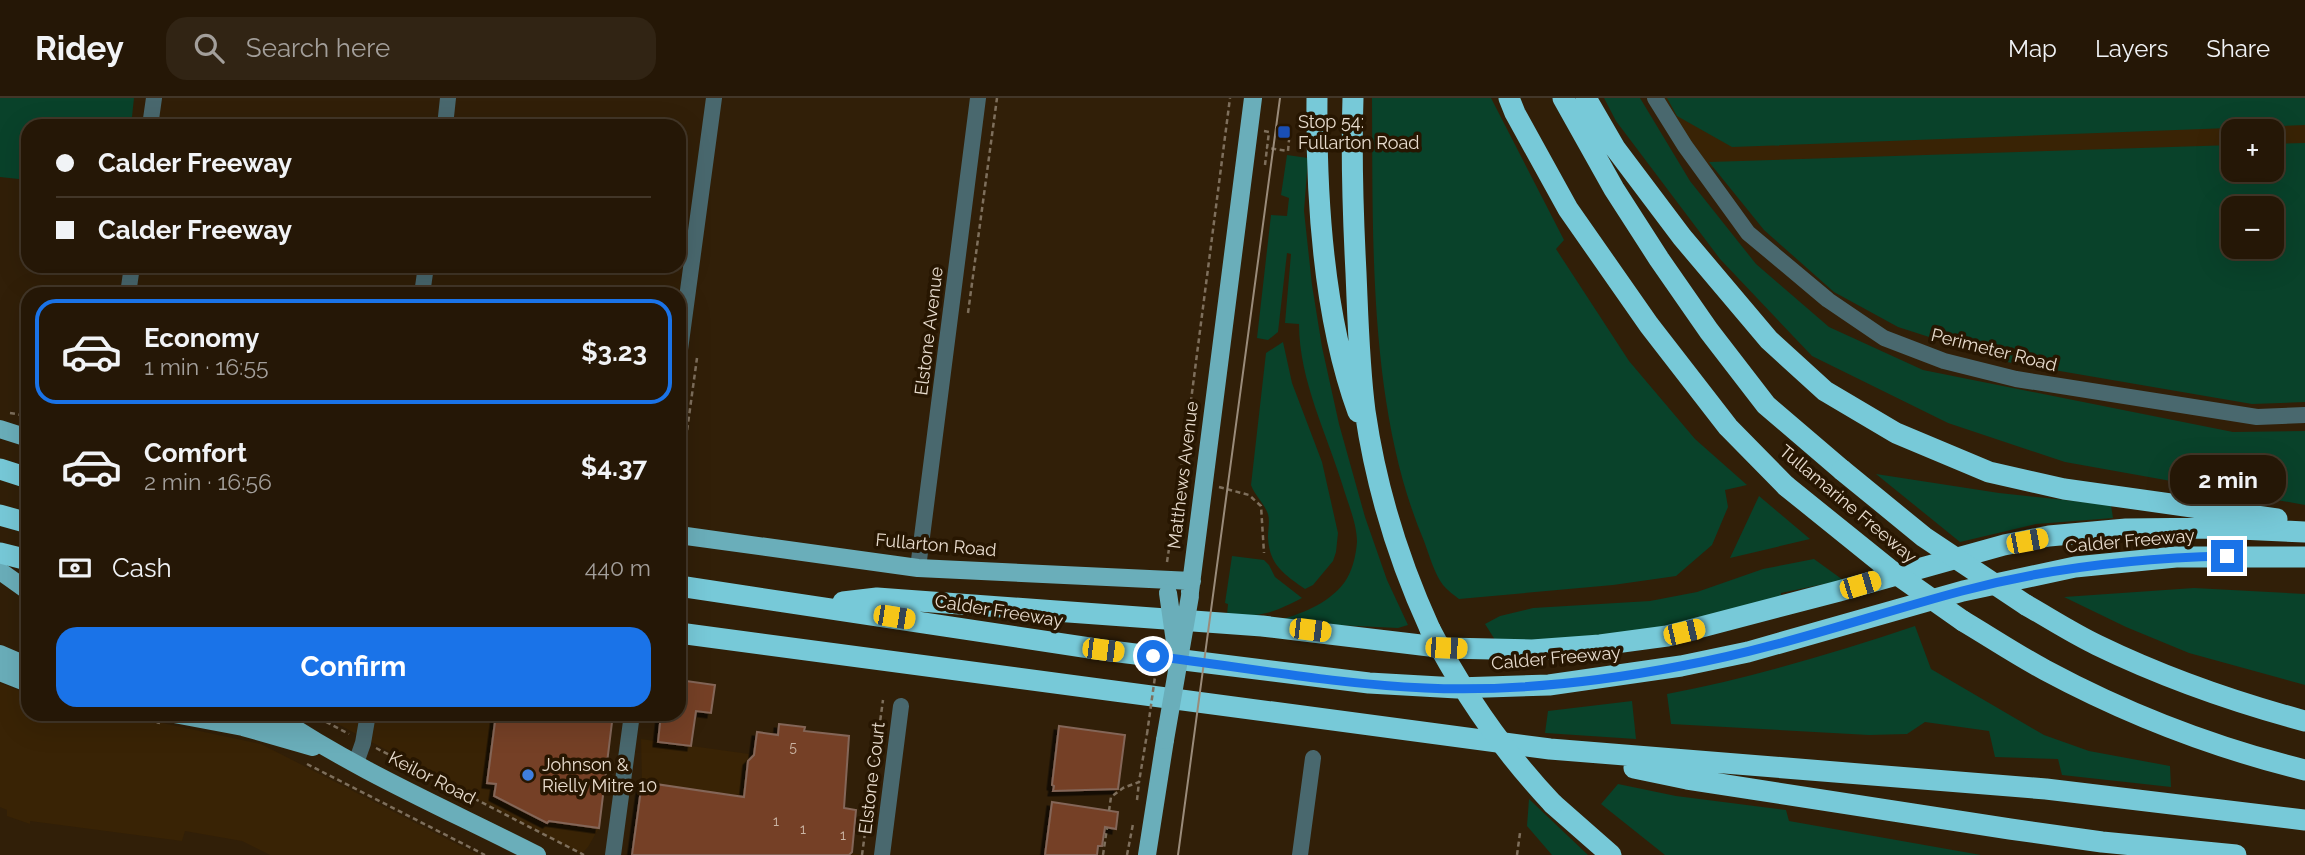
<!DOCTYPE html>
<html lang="en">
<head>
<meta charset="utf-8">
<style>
	body { margin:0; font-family:Raleway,sans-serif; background:#312414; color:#f1f3f6; height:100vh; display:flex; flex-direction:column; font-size:26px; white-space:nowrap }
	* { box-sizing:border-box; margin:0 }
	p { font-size:23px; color:#a39f9b }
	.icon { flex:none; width:38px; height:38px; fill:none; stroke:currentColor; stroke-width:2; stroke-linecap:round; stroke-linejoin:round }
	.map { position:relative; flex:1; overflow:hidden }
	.drawer { position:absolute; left:21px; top:189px; width:665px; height:434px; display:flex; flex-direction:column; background:#251706; border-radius:21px; box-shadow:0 7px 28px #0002,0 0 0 2px #423628 }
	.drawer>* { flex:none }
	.guide { position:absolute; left:21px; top:21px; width:665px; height:154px; border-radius:21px; box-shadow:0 7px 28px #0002,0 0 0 2px #423628; display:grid; align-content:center; height:154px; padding:0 35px; background:#251706 }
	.tools { position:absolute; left:2221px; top:21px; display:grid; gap:14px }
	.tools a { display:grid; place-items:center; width:63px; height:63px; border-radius:14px; background:#251706; box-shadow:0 7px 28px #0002,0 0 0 2px #423628; font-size:35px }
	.end { position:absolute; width:32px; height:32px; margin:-16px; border:9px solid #1a73e8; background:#fff; box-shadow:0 0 0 4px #fff }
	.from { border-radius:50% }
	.bubble { position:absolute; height:49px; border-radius:21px; background:#251706; box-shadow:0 7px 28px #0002,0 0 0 2px #423628; font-size:23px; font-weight:700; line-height:49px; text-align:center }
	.car { position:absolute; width:21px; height:42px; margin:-21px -10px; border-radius:9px; box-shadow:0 0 5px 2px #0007; background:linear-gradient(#f5c518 24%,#345 0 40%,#f5c518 0 76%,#345 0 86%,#f5c518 0) }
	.guide b { display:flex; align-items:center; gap:24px; height:66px; font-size:26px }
	.guide b+b { border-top:2px solid #423628 }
	.guide i { width:18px; height:18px; background:#f1f3f6 }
	ul { padding:12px 0 0; list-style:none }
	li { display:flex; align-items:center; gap:21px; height:105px; margin:0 14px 10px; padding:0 21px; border:4px solid transparent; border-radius:21px }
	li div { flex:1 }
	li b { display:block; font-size:26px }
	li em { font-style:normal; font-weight:700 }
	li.active { border-color:#1a73e8 }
	li>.icon { width:63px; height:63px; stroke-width:1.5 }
	.pay { display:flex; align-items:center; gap:18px; height:77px; padding:0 35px; font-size:26px }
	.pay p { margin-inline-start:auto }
	.cta { display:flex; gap:14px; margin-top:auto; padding:14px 35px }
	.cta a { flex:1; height:80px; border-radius:21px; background:#1a73e8; color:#fff; font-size:28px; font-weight:700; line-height:80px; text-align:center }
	header { display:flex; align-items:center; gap:42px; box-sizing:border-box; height:98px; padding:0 35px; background:#251706; border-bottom:2px solid #423628 }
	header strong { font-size:33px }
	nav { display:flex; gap:38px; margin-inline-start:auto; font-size:24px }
	.search { width:490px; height:63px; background:#312414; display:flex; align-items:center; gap:18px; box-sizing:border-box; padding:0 24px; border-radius:21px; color:#a39f9b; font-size:26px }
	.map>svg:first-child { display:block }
	.built { fill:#392305 }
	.green { fill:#09422a; fill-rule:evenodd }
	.building { fill:#754127; stroke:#846658; stroke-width:2; filter:url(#shadow) }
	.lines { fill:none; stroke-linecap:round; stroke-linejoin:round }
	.path { stroke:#7e6f5c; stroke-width:2.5; stroke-dasharray:5 3.5; stroke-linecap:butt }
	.minor { stroke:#49686e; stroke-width:16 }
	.major { stroke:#6aaeba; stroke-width:18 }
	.highway { stroke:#77c9d8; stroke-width:21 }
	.tram { stroke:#9a8b7a; stroke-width:2 }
	.path-bridge { stroke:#7e6f5c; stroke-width:2.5; stroke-dasharray:5 3.5; stroke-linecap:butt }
	.major-bridge { stroke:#6aaeba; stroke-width:18 }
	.highway-bridge { stroke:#77c9d8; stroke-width:21 }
	.route { stroke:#1a73e8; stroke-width:9 }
	.transit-dot { fill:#1a4fb4; stroke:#271601; stroke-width:2.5 }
	.shop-dot { fill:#3f7fe0; stroke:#271601; stroke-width:2.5 }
	.labels { text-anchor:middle; stroke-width:7; stroke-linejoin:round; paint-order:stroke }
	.number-label { font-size:14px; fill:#cbb5a4 }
	.poi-label { font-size:18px; fill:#e8dcce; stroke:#271601; text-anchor:start }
	.street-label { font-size:18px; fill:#e8dcce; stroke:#271601 }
</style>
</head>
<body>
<header>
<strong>Ridey</strong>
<div class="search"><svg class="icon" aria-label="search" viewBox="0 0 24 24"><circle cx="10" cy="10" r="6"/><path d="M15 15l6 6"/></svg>Search here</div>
<nav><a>Map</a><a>Layers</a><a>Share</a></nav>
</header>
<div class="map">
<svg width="2305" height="757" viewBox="0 0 2305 757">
	<defs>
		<filter id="shadow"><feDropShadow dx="-4.5" dy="4.5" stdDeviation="0" flood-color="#0009"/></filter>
	</defs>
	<rect width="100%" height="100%" fill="#311f08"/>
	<path class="built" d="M 1655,0 L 2305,0 L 2305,49 L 2272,50 L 2272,33 L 2233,33 L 2233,52 L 1701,70 Z
		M 0,585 L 28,596 L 28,616 L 120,616 L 261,646 L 478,757 L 270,757 L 242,743 L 185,733 L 182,743 L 30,723 L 30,726 L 7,718 L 7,712 L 0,709 Z
		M 319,616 L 613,616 L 599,730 L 588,749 L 581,756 Z
		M 641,641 L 749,656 L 740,732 L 861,757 L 632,757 L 642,684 Z"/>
	<path class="green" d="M 0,0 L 134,0 L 131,28 L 28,28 L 28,82 L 0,79 Z
		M 1372,0 L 1491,0 L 1564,142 L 1556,151 L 1629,263 L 1695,341 L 1747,387 L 1725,392 L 1728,409 L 1712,447 L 1676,478 L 1613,487 L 1459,501 C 1454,497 1447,492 1443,487 C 1434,475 1429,456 1424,443 C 1368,311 1373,142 1372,0 Z
		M 1604,0 L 1640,0 L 1690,83 L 1756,166 L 1829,229 L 1923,272 L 2233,334 L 2305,333 L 2305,407 L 2065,364 L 1948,325 L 1812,258 L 1720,161 L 1616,23 Z
		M 1667,0 L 2305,0 L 2305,27 L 1732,49 L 1677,18 Z
		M 2305,45 L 2305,304 L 2252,306 L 2007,264 L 1898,229 L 1834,194 L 1764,132 L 1709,64 L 2233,47 L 2233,72 L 2272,72 L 2272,46 ZM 2233,110 L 2272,110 L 2272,149 L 2233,149 Z
		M 1287,57 L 1308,60 L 1304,113 L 1312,187 L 1322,249 L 1339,326 L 1365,419 L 1387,482 L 1408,527 L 1398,530 L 1274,524 C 1300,516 1327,507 1344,485 C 1352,474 1356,458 1357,444 C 1357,427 1349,408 1344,392 C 1328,338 1299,283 1299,226 L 1285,225 L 1291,156 L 1287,155 L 1278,234 L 1268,242 L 1257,240 L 1271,117 L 1287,118 L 1289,100 L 1281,97 Z
		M 1283,244 L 1292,285 L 1322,364 L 1338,435 L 1336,454 L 1333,463 L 1313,487 L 1305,491 C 1284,476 1269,467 1268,439 C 1268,431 1270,423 1268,416 C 1264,405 1255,398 1251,387 L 1266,255 Z
		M 1876,376 L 1999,395 L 2111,407 L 2113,420 L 2036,426 L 1960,444 Z
		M 1759,398 L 1810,441 L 1730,460 Z
		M 1232,458 L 1264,462 L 1269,467 L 1275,479 L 1302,500 C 1271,516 1261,519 1227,517 L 1228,506 L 1225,505 Z
		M 1814,461 L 1843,482 L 1781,495 L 1782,504 L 1645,538 L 1497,545 L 1485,526 L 1500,518 L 1533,510 L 1650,503 L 1697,494 L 1763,471 Z
		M 2194,490 L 2305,496 L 2305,587 L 2189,555 L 2126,529 L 2064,499 Z
		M 1915,528 L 1931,571 L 2044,637 L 2089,653 L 2170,668 L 2171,689 L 2062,677 L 2058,661 L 1995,659 L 1989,633 L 1925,624 L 1907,636 L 1869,637 L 1671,626 L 1667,596 C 1751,580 1834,555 1915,528 Z
		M 1632,603 L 1636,641 L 1545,635 L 1548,613 Z
		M 1618,686 L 1676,698 L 1786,712 L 1789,723 L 1981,757 L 1665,757 L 1601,706 Z
		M 1529,701 L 1588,757 L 1552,757 L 1527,728 Z"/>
	<path class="building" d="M 679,582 L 715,587 L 711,615 L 696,613 L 691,648 L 658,644 L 661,616 L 679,616 Z
		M 496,616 L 613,616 L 599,730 L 549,723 L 547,725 L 494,698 L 496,686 L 487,685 Z
		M 779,626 L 805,629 L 804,633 L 849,638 L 844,710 L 856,712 L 852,754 L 849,757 L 632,757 L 642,684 L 744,699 L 748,663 L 754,657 L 757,634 L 778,637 Z
		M 1059,628 L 1125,637 L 1118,691 L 1053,693 L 1054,688 L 1052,687 Z
		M 1052,704 L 1118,714 L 1116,731 L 1105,729 L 1102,748 L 1098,748 L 1097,757 L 1045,757 Z"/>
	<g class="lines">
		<path class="path" d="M 1264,33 L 1269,34 L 1267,50 L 1288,53 L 1289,42
			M 1265,67 L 1267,50
			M 968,215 L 997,0
			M 10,315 L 28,318
			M 1219,389 L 1249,397 L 1261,408 L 1264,455
			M 679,391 L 697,260
			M 1167,464 L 1189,318 L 1230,0
			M 115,616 L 160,625
			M 311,616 L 349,636
			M 376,650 L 584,757
			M 307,666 L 485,757
			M 1137,702 L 1139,684
			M 1109,713 L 1111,699 L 1123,690 L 1139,684 L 1147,636
			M 862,757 L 883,602
			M 1103,757 L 1107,730
			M 1127,757 L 1133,726
			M 1517,757 L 1520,735"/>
		<path class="minor" d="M 1655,0 L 1685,48 L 1748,135 L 1828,202 L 1884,240 L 1944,263 L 2016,281 L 2257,319 L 2305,317
			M 150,28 L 154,0
			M 445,28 L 448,0
			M 128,196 L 132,168
			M 422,196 L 426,168
			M 679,259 L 714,0
			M 918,470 L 978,0
			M 356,665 L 363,645 L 368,616
			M 613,757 L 632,616
			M 882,757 L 901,608
			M 1300,757 L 1313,660"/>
		<path class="major" d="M 0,331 L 28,340
			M 679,437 L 918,470 L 1192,483
			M 0,473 L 28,493
			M 1190,494 L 1253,0
			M 0,556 L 28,568
			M 0,574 L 28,585
			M 174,616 L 243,629 L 313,649
			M 248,616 L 285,630
			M 273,616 C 355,672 449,712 537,757
			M 1147,757 L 1165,642"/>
		<path class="highway" d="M 1317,0 C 1316,102 1323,218 1358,314
			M 1353,0 C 1351,58 1353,117 1356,175 C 1358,221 1359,267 1365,313 C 1376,389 1398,461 1430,531
			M 1509,0 L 1515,15 L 1568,111 L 1649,227 L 1728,329 L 1786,388
			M 1563,0 L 1614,91 L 1659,161 L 1709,233 L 1766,307 L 1842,372
			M 1586,0 L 1615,50 L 1682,139 L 1769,242 L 1825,293 L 1896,335 L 1989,374 L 2064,391 L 2277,421
			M 0,371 L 28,380
			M 0,417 L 28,425
			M 0,455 L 28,462
			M 679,488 L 1103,552 L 1369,585 L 1457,590 L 1549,587 L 1681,568 L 1748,554 L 1963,493 L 2075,469 L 2176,459 L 2305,459
			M 843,504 L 877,500 L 1262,528 L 1446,550 L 1532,552 L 1600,547 L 1667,538 L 1839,493 L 2004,447 L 2049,438 L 2126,431 L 2218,430 L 2305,434
			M 2026,507 C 2049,520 2072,535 2097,547 C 2163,579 2234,604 2305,623
			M 1963,523 C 1990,539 2017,557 2045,572 C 2127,616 2215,650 2305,672
			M 679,535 L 1550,651 L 2046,691 L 2305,722
			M 1634,670 L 1687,681 L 2010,731 L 2102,744 L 2236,757
			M 1553,706 L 1611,757"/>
		<path class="tram" d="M 1178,757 L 1280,0"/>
		<path class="path-bridge" d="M 1147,636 L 1159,550"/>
		<path class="major-bridge" d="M 1168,495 L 1175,544
			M 1165,642 L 1190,498"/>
		<path class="highway-bridge" d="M 1842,372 L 1924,439 L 2026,507
			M 1786,388 L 1889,471 L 1963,523
			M 1430,531 C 1463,595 1503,653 1553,706"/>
	</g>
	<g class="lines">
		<path class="route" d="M 1153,558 C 1244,569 1334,586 1425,590 C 1511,594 1598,584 1681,568 C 1776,551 1868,518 1962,493 C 2048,470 2137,460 2227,458"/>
	</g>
	<rect class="transit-dot" x="1277" y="27" width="14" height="14" rx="3.5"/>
	<circle class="shop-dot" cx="528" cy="677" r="7"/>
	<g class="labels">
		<g class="number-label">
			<text x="793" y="654">5</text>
			<text x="776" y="728">1</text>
			<text x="803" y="736">1</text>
			<text x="843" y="742">1</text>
		</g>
		<g class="poi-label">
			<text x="1298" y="30">Stop 54:<tspan x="1298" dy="21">Fullarton Road</tspan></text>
			<text x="542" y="673">Johnson &amp;<tspan x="542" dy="21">Rielly Mitre 10</tspan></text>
		</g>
		<g class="street-label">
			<text transform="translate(929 233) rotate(-83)" y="6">Elstone Avenue</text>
			<text transform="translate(1994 252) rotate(14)" y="6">Perimeter Road</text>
			<text transform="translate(1183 377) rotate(-83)" y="6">Matthews Avenue</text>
			<text transform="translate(1848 406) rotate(40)" y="6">Tullamarine Freeway</text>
			<text transform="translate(2130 443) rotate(-5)" y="6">Calder Freeway</text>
			<text transform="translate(936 447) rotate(5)" y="6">Fullarton Road</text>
			<text transform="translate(999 513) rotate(9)" y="6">Calder Freeway</text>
			<text transform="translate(1556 560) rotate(-5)" y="6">Calder Freeway</text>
			<text transform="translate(432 680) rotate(27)" y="6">Keilor Road</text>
			<text transform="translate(872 680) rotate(-83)" y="6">Elstone Court</text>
		</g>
	</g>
</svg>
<div class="tools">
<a>+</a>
<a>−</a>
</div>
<i class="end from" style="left:1153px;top:558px"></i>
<i class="end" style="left:2227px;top:458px"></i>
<div class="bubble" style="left:2170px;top:357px;width:116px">2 min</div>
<i class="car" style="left:2027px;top:443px;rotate:79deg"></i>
<i class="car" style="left:1860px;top:487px;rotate:73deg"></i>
<i class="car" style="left:894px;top:519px;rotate:99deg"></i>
<i class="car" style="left:1310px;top:532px;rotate:97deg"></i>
<i class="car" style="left:1684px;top:534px;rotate:77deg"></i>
<i class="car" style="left:1446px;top:550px;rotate:92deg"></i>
<i class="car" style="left:1103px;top:552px;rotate:97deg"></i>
<div class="guide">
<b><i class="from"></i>Calder Freeway</b>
<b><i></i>Calder Freeway</b>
</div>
<section class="drawer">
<ul>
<li class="active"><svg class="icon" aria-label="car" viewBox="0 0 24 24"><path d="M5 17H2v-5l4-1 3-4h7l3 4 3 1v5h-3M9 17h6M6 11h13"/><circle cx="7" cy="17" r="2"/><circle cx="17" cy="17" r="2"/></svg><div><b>Economy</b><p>1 min · 16:55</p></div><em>$3.23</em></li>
<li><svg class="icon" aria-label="car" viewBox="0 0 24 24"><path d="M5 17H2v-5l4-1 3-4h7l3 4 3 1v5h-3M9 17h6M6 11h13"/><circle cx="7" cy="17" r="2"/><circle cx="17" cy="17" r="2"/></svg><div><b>Comfort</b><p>2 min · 16:56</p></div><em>$4.37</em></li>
</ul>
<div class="pay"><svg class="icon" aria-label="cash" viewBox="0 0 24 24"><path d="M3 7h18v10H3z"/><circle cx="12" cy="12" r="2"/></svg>Cash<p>440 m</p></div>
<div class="cta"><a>Confirm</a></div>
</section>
</div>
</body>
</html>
